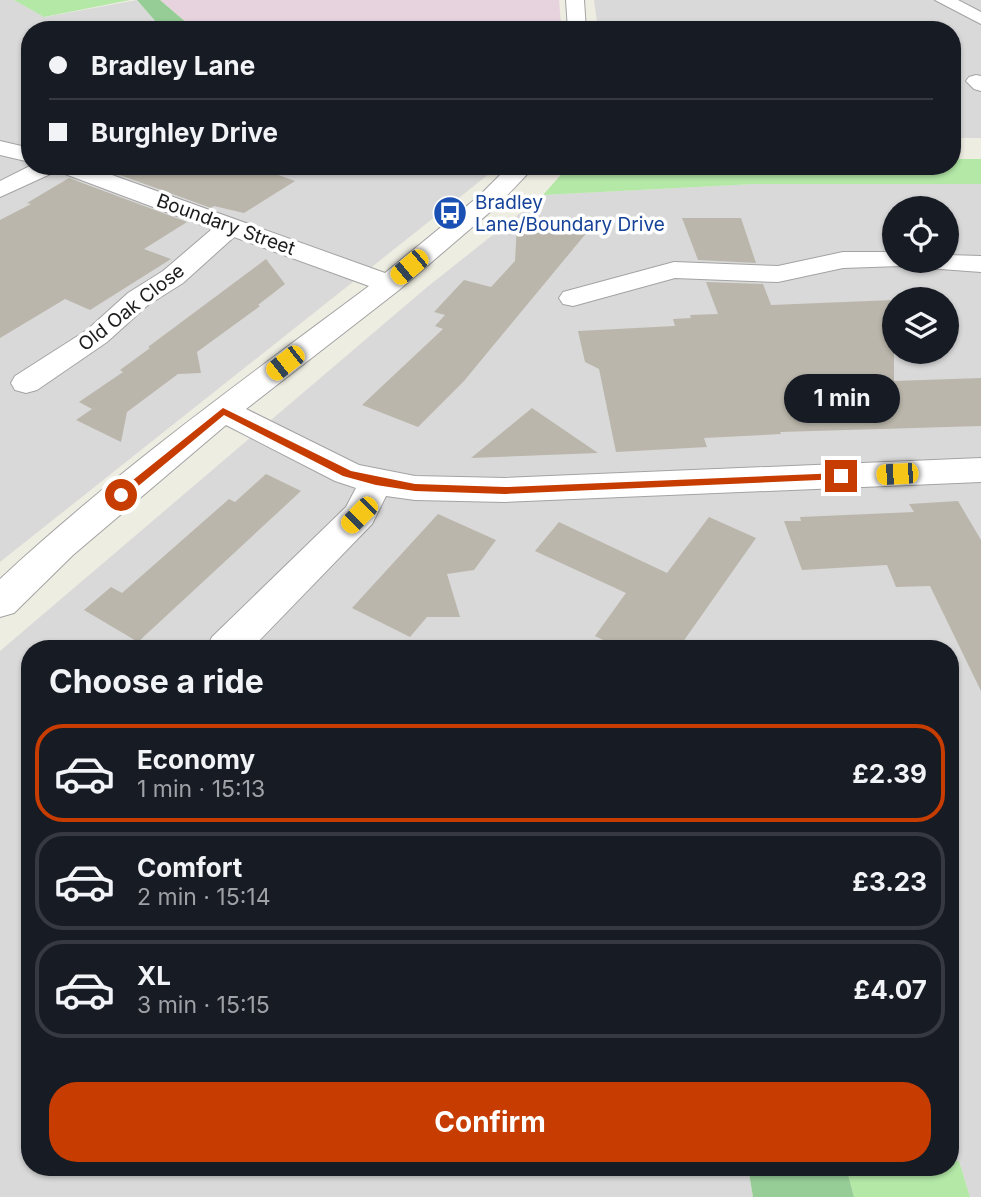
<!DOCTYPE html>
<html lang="en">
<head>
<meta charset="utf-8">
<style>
	body { margin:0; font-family:Inter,sans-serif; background:#20242c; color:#f1f3f6; height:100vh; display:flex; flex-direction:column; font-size:26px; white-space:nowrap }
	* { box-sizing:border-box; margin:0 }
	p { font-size:23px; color:#9ea1a6 }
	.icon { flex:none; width:38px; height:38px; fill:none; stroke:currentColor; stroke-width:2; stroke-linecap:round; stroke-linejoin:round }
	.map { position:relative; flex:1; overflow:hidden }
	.details { position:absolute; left:21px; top:640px; width:938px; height:536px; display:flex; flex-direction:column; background:#171b24; border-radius:28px; box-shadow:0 2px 5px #0004 }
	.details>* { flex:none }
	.guide { position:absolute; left:21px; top:21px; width:940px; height:154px; border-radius:28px; box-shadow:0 2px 5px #0004; display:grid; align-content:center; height:154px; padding:0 28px; background:#171b24 }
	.controls { position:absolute; left:882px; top:196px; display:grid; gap:14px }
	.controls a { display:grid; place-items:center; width:77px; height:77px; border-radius:50%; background:#171b24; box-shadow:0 2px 5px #0004; font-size:35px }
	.end { position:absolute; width:32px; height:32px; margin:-16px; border:9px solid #c63c01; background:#fff; box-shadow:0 0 0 4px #fff }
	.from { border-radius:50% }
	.bubble { position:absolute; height:49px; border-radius:24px; background:#171b24; box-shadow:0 2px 5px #0004; font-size:23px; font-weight:700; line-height:49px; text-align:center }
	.car { position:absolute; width:21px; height:42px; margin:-21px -10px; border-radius:9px; box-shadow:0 0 5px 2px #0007; background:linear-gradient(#f5c518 24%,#345 0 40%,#f5c518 0 76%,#345 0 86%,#f5c518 0) }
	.guide b { display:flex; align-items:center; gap:24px; height:66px; font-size:26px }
	.guide b+b { border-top:2px solid #363941 }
	.guide i { width:18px; height:18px; background:#f1f3f6 }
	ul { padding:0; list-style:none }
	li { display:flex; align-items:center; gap:21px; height:98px; margin:0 14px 10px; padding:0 14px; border:4px solid #363941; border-radius:28px }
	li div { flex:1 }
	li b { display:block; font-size:26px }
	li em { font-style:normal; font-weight:700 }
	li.selected { border-color:#c63c01 }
	li>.icon { width:63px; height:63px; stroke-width:1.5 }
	h2 { padding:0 28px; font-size:32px; line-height:84px }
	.cta { display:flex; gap:14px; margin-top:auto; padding:14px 28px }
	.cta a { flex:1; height:80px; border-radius:28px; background:#c63c01; color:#fff; font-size:28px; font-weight:700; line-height:80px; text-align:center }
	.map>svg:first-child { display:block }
	.residential { fill:#dad9d9; fill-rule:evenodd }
	.industrial { fill:#e7d3dd }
	.grass { fill:#b3e8a7 }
	.forest { fill:#96cd97 }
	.building { fill:#bab6ab }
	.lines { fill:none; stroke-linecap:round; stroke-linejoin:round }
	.minor-casing { stroke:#a3a3a3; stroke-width:2 }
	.minor { fill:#fff; fill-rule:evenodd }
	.route { fill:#c63c01 }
	.labels { text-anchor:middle; stroke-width:7; stroke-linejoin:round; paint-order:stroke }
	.far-transit-label { font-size:19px; fill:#164399; stroke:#fff; text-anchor:start }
	.far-street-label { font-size:19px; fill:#1c1c1c; stroke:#fff }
</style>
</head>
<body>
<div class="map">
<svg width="981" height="1197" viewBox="0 0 981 1197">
	<rect width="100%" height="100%" fill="#edede2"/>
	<path class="residential" d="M 0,0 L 14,0 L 45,17 L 137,0 L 163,30 L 30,30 L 30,166 L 499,166 L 0,562 Z
		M 594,0 L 981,0 L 981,138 L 952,138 L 952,30 L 598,30 Z
		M 754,184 L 981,184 L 981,1197 L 970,1197 L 959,1161 L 950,1160 L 950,649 L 30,649 L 30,1167 L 748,1167 L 753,1197 L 0,1197 L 0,651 L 426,288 L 543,195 ZM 894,208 L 947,208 L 947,261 L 894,261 ZM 894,299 L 947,299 L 947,352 L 894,352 Z"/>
	<path class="industrial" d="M 160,0 L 559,0 L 561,24 L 488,26 L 487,30 L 195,30 Z"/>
	<path class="grass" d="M 14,0 L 130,0 L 44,17 Z
		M 952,159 L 981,159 L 981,184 L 754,184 L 543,195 L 567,168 L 952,166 Z
		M 950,1160 L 959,1161 L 970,1197 L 854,1197 L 846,1167 L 950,1167 Z"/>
	<path class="forest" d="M 137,0 L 160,0 L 195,30 L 163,30 Z
		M 748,1167 L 846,1167 L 854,1197 L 753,1197 Z"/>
	<path class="building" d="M 95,166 L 253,166 L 295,181 L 244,213 L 214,206 L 211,208 Z
		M 69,178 L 187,222 L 144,249 L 171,259 L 90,310 L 65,299 L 0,338 L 0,220 L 31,204 L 27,203 Z
		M 682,218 L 741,218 L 756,263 L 698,260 Z
		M 517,225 L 593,225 L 464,381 L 418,427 L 362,405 L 443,329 L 435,326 L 445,315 L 434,312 L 464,280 L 491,287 L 515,261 Z
		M 266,259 L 285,284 L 258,305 L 260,306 L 197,352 L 201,373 L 178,374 L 127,412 L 121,442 L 76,420 L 92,409 L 79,402 L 123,372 L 120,370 L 150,348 L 148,347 Z
		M 706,282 L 763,284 L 771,305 L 894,300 L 894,381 L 981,378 L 981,426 L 780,432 L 781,434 L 704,438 L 707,447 L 616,452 L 599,369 L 585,362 L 578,331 L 675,326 L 673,319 L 691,318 L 690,315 L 718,314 Z
		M 532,408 L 598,453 L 471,458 Z
		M 266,474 L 301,491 L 138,642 L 84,610 L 111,587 L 122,593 L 229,499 L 235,502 Z
		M 958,501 L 981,540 L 981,691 L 930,586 L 896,587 L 887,565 L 802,570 L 784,521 L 801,521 L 800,517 L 914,512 L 909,504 Z
		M 438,514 L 496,540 L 474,570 L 447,574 L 460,617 L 427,617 L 410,637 L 352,608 Z
		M 709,517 L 756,538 L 678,649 L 622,649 L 595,636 L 626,593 L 535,551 L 559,522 L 667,573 Z"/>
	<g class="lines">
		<g class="minor-casing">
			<path id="minor" d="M 566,0 L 584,0 L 586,30 L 568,30 Z
				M 935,0 L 958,0 L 981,12 L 981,24 Z
				M 976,75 L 981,76 L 981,91 L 974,89 L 966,81 L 969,77 Z
				M 0,141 L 30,148 L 30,162 L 0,155 Z
				M 30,166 L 87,166 L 385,273 L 479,196 L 509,166 L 535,166 L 497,206 L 399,290 L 246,409 L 359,465 L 415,476 L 505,478 L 981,458 L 981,482 L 505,502 L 415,500 L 386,496 L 372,524 L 251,649 L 206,649 L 212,637 L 346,507 L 356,488 L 335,481 L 226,425 L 73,555 L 14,613 L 0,617 L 0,579 C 115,472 243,380 369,286 L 234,237 L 183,283 L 148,305 L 107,342 L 37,390 L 26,393 L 15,390 L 11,383 L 15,376 L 87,330 L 128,293 L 163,271 L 212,229 L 57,171 L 0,197 L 0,181 Z
				M 843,252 L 894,252 L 894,261 L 947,261 L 947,255 L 981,256 L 981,272 L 900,266 L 843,268 L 778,282 L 675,278 L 573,306 L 563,304 L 559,298 L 563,292 L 674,262 L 778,266 Z"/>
		</g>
		<use href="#minor" class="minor"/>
	</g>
	<path class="route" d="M 223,408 L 351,471 L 415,484 L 505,487 L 841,473 L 846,476 L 841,479 L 505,494 L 415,491 L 376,485 L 343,476 L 224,415 L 125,497 L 118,497 L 118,492 Z"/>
	<defs>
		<g id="bus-disc" transform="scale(1.75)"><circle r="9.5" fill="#1a4fb4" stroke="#fff"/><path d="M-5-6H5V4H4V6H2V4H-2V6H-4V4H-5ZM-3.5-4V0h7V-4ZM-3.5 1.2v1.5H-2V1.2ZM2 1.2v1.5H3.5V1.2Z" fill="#fff"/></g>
	</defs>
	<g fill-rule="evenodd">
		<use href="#bus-disc" x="450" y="213"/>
	</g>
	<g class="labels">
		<g class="far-transit-label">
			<text x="475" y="209">Bradley<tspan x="475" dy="22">Lane/Boundary Drive</tspan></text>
		</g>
		<g class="far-street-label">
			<text transform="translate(226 224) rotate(20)" y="7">Boundary Street</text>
			<text transform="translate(131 307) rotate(-38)" y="7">Old Oak Close</text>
		</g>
	</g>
</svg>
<div class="controls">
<a><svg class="icon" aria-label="locate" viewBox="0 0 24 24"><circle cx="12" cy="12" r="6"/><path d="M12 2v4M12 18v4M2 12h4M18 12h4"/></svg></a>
<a><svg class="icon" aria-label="layers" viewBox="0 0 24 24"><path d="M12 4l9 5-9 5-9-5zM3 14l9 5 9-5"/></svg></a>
</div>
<i class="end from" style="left:121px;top:495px"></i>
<i class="end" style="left:841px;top:476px"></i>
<div class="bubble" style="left:784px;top:374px;width:116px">1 min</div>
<i class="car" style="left:409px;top:267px;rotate:230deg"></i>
<i class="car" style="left:285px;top:363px;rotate:232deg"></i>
<i class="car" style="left:897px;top:474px;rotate:267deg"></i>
<i class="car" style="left:359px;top:515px;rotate:225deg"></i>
<div class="guide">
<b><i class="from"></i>Bradley Lane</b>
<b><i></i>Burghley Drive</b>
</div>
<section class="details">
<h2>Choose a ride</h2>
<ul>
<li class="selected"><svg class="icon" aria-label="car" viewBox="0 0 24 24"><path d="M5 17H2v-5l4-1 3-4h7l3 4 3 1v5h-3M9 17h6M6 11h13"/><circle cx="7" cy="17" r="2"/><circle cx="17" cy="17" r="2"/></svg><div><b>Economy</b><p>1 min · 15:13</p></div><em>£2.39</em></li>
<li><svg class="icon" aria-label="car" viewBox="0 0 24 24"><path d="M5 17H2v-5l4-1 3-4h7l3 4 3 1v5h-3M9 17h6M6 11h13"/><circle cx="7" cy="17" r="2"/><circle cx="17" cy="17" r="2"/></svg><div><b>Comfort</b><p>2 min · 15:14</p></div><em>£3.23</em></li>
<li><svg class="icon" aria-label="car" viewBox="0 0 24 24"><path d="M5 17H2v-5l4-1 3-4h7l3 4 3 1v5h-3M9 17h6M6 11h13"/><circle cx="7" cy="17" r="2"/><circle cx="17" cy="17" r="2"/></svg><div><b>XL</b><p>3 min · 15:15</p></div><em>£4.07</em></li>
</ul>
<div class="cta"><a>Confirm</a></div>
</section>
</div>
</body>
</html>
